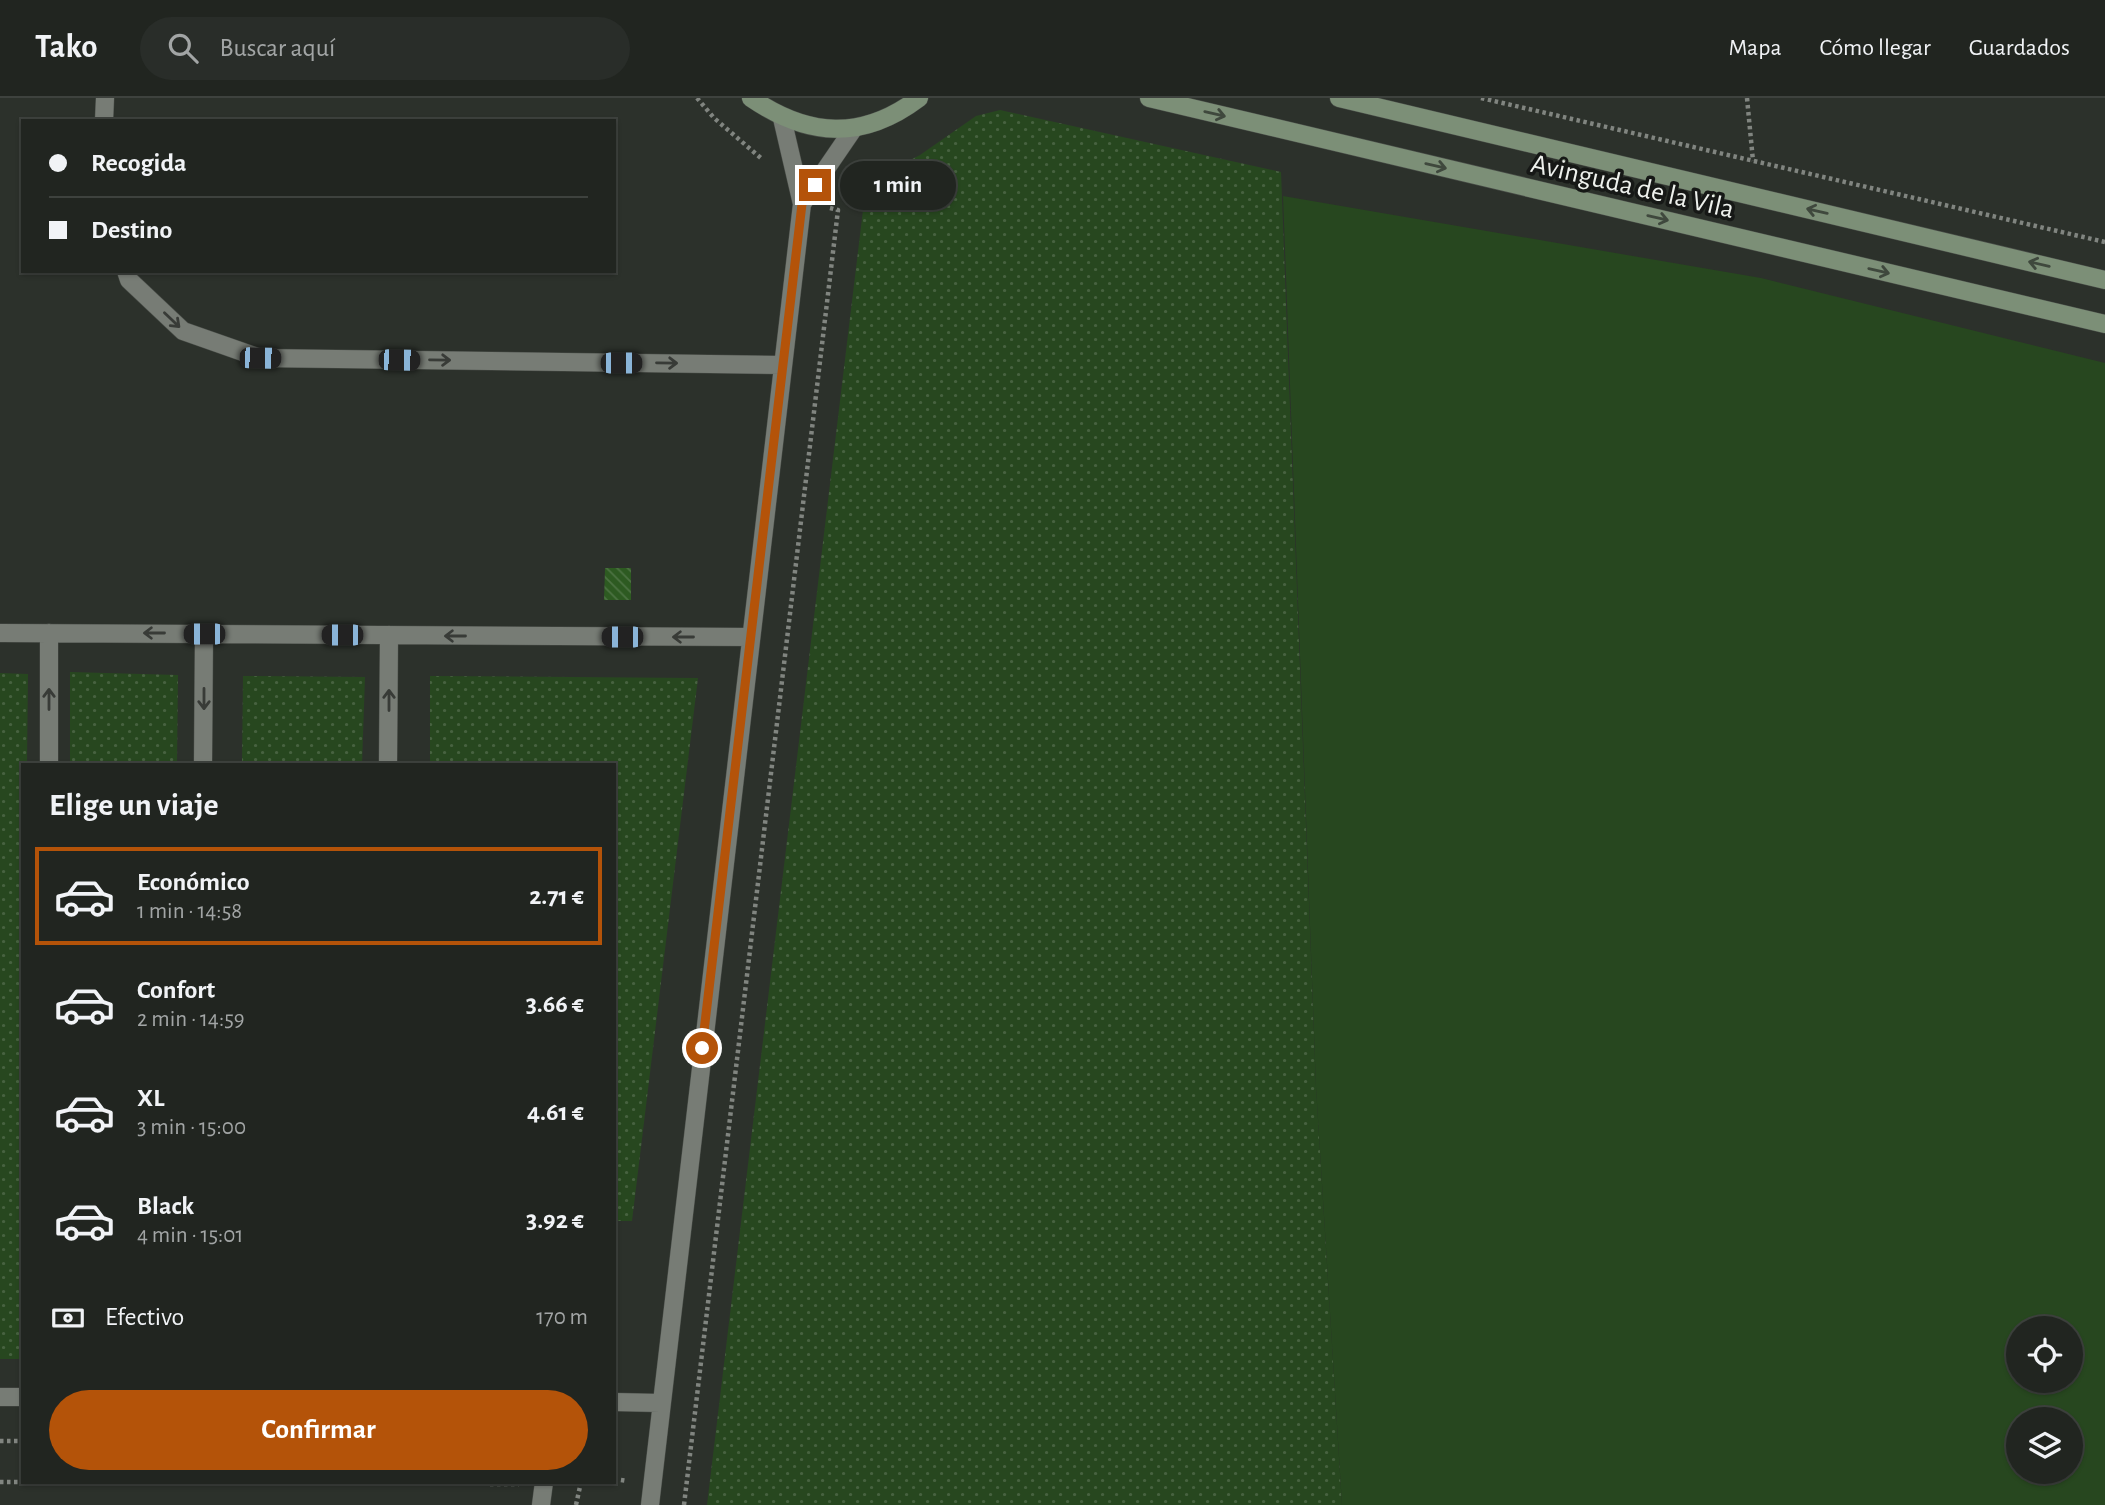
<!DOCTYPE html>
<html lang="es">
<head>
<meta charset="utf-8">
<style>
	body { margin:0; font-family:"Alegreya Sans",sans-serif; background:#292d29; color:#f1f3f6; height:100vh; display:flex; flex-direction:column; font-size:26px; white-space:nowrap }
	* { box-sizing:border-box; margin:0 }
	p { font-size:23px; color:#a2a5a5 }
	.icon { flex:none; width:38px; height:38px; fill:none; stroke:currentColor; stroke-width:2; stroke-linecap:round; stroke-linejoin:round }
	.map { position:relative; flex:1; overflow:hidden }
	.details { position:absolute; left:21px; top:665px; width:595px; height:721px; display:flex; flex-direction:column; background:#212520; border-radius:0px; box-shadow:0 2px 5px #0004,0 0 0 2px #3e423e }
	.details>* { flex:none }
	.hud { position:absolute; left:21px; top:21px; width:595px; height:154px; border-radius:0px; box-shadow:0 2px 5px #0004,0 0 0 2px #3e423e; display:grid; align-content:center; height:154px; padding:0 28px; background:#212520 }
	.controls { position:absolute; left:2006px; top:1218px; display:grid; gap:14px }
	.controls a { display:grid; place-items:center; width:77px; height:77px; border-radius:50%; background:#212520; box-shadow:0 2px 5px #0004,0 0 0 2px #3e423e; font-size:35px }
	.end { position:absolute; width:32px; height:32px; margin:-16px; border:9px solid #b45309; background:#fff; box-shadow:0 0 0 4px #fff }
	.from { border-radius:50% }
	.bubble { position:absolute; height:49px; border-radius:24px; background:#212520; box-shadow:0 2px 5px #0004,0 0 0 2px #3e423e; font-size:23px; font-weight:700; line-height:49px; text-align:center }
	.car { position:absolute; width:21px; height:42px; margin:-21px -10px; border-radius:9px; box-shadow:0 0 5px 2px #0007; background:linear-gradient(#222 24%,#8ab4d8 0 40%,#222 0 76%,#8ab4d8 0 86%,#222 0) }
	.hud b { display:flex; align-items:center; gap:24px; height:66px; font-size:26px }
	.hud b+b { border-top:2px solid #3e423e }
	.hud i { width:18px; height:18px; background:#f1f3f6 }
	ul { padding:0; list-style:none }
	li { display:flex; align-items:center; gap:21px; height:98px; margin:0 14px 10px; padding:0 14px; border:4px solid transparent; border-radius:0px }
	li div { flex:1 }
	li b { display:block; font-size:26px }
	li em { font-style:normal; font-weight:700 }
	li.current { border-color:#b45309 }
	li>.icon { width:63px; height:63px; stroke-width:1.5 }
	h2 { padding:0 28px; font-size:32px; line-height:84px }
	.pay { display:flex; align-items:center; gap:18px; height:77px; padding:0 28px; font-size:26px }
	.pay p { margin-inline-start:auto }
	.primary-button { display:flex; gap:14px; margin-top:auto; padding:14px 28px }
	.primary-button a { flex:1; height:80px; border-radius:42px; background:#b45309; color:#fff; font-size:28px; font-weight:700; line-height:80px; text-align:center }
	header { display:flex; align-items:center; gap:42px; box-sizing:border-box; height:98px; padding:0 35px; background:#212520; border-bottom:2px solid #3e423e }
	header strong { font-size:33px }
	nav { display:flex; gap:38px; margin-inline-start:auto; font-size:24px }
	.search { width:490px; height:63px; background:#292d29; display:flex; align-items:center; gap:18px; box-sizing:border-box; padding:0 24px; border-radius:38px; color:#a2a5a5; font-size:26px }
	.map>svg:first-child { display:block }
	.grass { fill:url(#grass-dots) }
	.pitch { fill:#27471f; fill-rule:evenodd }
	.building { fill:url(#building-back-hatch) }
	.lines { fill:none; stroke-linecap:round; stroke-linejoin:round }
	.street-casing { stroke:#494d48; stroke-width:19 }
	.secondary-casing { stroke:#494d48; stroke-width:19 }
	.path { stroke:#818580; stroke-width:4.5; stroke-dasharray:3.5 3.5; stroke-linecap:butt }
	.street { stroke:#777c75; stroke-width:18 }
	.secondary { stroke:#7c8f77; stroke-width:18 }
	.oneway { stroke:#3f483d }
	.oneway2 { stroke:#383b37 }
	.route { stroke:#b45309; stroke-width:9 }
	.labels { text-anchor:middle; stroke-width:7; stroke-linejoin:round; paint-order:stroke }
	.street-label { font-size:28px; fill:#eef1ed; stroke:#161816 }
</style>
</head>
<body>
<header>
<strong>Tako</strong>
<div class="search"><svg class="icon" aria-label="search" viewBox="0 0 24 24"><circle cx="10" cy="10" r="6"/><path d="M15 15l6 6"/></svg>Buscar aquí</div>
<nav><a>Mapa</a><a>Cómo llegar</a><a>Guardados</a></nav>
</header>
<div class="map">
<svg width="2105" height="1407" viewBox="0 0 2105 1407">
	<defs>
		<pattern id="grass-dots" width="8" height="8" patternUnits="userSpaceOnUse" patternTransform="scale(1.75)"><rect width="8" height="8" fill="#27471f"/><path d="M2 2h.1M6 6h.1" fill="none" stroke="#476240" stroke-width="1.8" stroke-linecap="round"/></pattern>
		<pattern id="building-back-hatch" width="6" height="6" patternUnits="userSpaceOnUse" patternTransform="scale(1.75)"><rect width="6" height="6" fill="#2d5a21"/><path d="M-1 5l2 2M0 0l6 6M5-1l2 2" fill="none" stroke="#4c7242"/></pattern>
	</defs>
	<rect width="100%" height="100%" fill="#2c312b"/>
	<path class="grass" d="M 1000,12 L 1281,74 L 1316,989 L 1342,1407 L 707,1407 L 863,112 L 868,90 L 876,75 L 899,68 L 920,57 L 976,18 Z
		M 70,574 L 178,577 L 177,667 L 70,667 Z
		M 0,575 L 28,576 L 27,667 L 23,667 L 23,1261 L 0,1261 Z
		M 243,578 L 365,579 L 362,667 L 242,667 Z
		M 430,578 L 698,580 L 632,1123 L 614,1123 L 614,667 L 430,667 Z"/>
	<path class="pitch" d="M 1283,98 L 1761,180 L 2105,265 L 2105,1407 L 1342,1407 L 1316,989 ZM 2070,1230 L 2070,1283 L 2018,1283 L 2018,1230 ZM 2070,1321 L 2070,1374 L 2018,1374 L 2018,1321 Z"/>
	<path class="building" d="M 605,470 L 631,470 L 631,502 L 604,502 Z"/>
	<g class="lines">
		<g class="street-casing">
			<path id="street" d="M 104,23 L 105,0
				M 802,106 L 854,30
				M 126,173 L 129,182 L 183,233 L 260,260 L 783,267
				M 0,535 L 751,539
				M 49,667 L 49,535
				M 203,667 L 204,536
				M 388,667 L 389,537
				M 0,1299 L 23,1299
				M 614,1304 L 660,1305
				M 541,1407 L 544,1384
				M 650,1407 L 802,106 L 782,20"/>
		</g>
		<g class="secondary-casing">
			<path id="secondary" d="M 751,0 C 808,39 862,43 919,0
				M 1149,0 L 2105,226
				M 1339,0 L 2105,182"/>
		</g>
		<path class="path" d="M 697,0 L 714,20 L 762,61
			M 1481,0 L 2105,144
			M 1747,0 L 1753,63
			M 0,1343 L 23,1343
			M 614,1381 L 627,1383
			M 0,1384 L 519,1386
			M 576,1407 L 581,1384
			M 684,1407 L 838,112 L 830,110"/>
		<use href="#street" class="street"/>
		<use href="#secondary" class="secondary"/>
	</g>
	<defs><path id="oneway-shaft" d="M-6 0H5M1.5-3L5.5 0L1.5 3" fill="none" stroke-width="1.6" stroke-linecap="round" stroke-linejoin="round" transform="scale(1.75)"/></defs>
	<g class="oneway">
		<use href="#oneway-shaft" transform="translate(1215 16) rotate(13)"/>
		<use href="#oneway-shaft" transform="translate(1436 68) rotate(13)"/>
		<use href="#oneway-shaft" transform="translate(1817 113) rotate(-167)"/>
		<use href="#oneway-shaft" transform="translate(1658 120) rotate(13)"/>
		<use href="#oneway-shaft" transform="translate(2039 166) rotate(-167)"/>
		<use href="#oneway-shaft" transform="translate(1879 173) rotate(13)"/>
	</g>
	<g class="oneway2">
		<use href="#oneway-shaft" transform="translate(172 222) rotate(44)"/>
		<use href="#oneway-shaft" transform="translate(440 262) rotate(1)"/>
		<use href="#oneway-shaft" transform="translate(667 265) rotate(1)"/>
		<use href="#oneway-shaft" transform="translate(154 535) rotate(-180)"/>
		<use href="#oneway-shaft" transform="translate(455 538) rotate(-180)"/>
		<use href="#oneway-shaft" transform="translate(683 539) rotate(-180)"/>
		<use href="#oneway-shaft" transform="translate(49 601) rotate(-90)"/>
		<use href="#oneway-shaft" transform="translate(204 601) rotate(90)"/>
		<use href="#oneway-shaft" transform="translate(389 602) rotate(-90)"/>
	</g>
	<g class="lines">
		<path class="route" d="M 702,950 L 802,106 L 815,87"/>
	</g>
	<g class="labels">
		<g class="street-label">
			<text transform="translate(1633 87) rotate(13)" y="10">Avinguda de la Vila</text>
		</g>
	</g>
</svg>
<div class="controls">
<a><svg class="icon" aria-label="locate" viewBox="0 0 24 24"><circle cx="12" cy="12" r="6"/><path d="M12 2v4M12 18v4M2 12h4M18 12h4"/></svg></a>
<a><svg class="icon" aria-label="layers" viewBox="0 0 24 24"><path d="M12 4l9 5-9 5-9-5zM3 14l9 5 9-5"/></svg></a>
</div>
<i class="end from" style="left:702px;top:950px"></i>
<i class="end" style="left:815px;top:87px"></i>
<div class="bubble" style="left:840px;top:63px;width:116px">1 min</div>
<i class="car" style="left:260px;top:260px;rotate:91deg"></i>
<i class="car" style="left:399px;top:262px;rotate:91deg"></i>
<i class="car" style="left:621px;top:265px;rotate:90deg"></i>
<i class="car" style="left:204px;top:536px;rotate:270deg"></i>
<i class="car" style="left:342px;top:537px;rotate:270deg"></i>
<i class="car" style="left:622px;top:539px;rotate:270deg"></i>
<div class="hud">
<b><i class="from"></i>Recogida</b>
<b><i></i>Destino</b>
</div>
<section class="details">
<h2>Elige un viaje</h2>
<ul>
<li class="current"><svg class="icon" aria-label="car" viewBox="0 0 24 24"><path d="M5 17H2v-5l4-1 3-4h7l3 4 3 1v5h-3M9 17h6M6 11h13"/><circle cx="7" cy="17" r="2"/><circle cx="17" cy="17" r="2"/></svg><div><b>Económico</b><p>1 min · 14:58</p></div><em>2.71 €</em></li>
<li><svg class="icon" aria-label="car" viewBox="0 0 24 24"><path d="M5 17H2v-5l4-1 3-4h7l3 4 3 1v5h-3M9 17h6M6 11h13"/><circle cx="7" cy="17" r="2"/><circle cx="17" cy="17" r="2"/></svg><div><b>Confort</b><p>2 min · 14:59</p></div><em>3.66 €</em></li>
<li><svg class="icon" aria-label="car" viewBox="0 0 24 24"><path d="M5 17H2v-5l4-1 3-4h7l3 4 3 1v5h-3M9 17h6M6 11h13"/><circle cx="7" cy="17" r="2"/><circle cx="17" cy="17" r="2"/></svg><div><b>XL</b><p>3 min · 15:00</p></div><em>4.61 €</em></li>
<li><svg class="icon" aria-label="car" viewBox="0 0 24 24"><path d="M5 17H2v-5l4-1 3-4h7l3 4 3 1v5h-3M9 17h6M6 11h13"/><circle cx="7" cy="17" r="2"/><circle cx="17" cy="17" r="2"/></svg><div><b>Black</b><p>4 min · 15:01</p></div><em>3.92 €</em></li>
</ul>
<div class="pay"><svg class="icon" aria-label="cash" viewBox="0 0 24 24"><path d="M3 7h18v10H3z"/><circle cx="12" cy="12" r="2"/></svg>Efectivo<p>170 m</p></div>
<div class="primary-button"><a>Confirmar</a></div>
</section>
</div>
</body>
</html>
